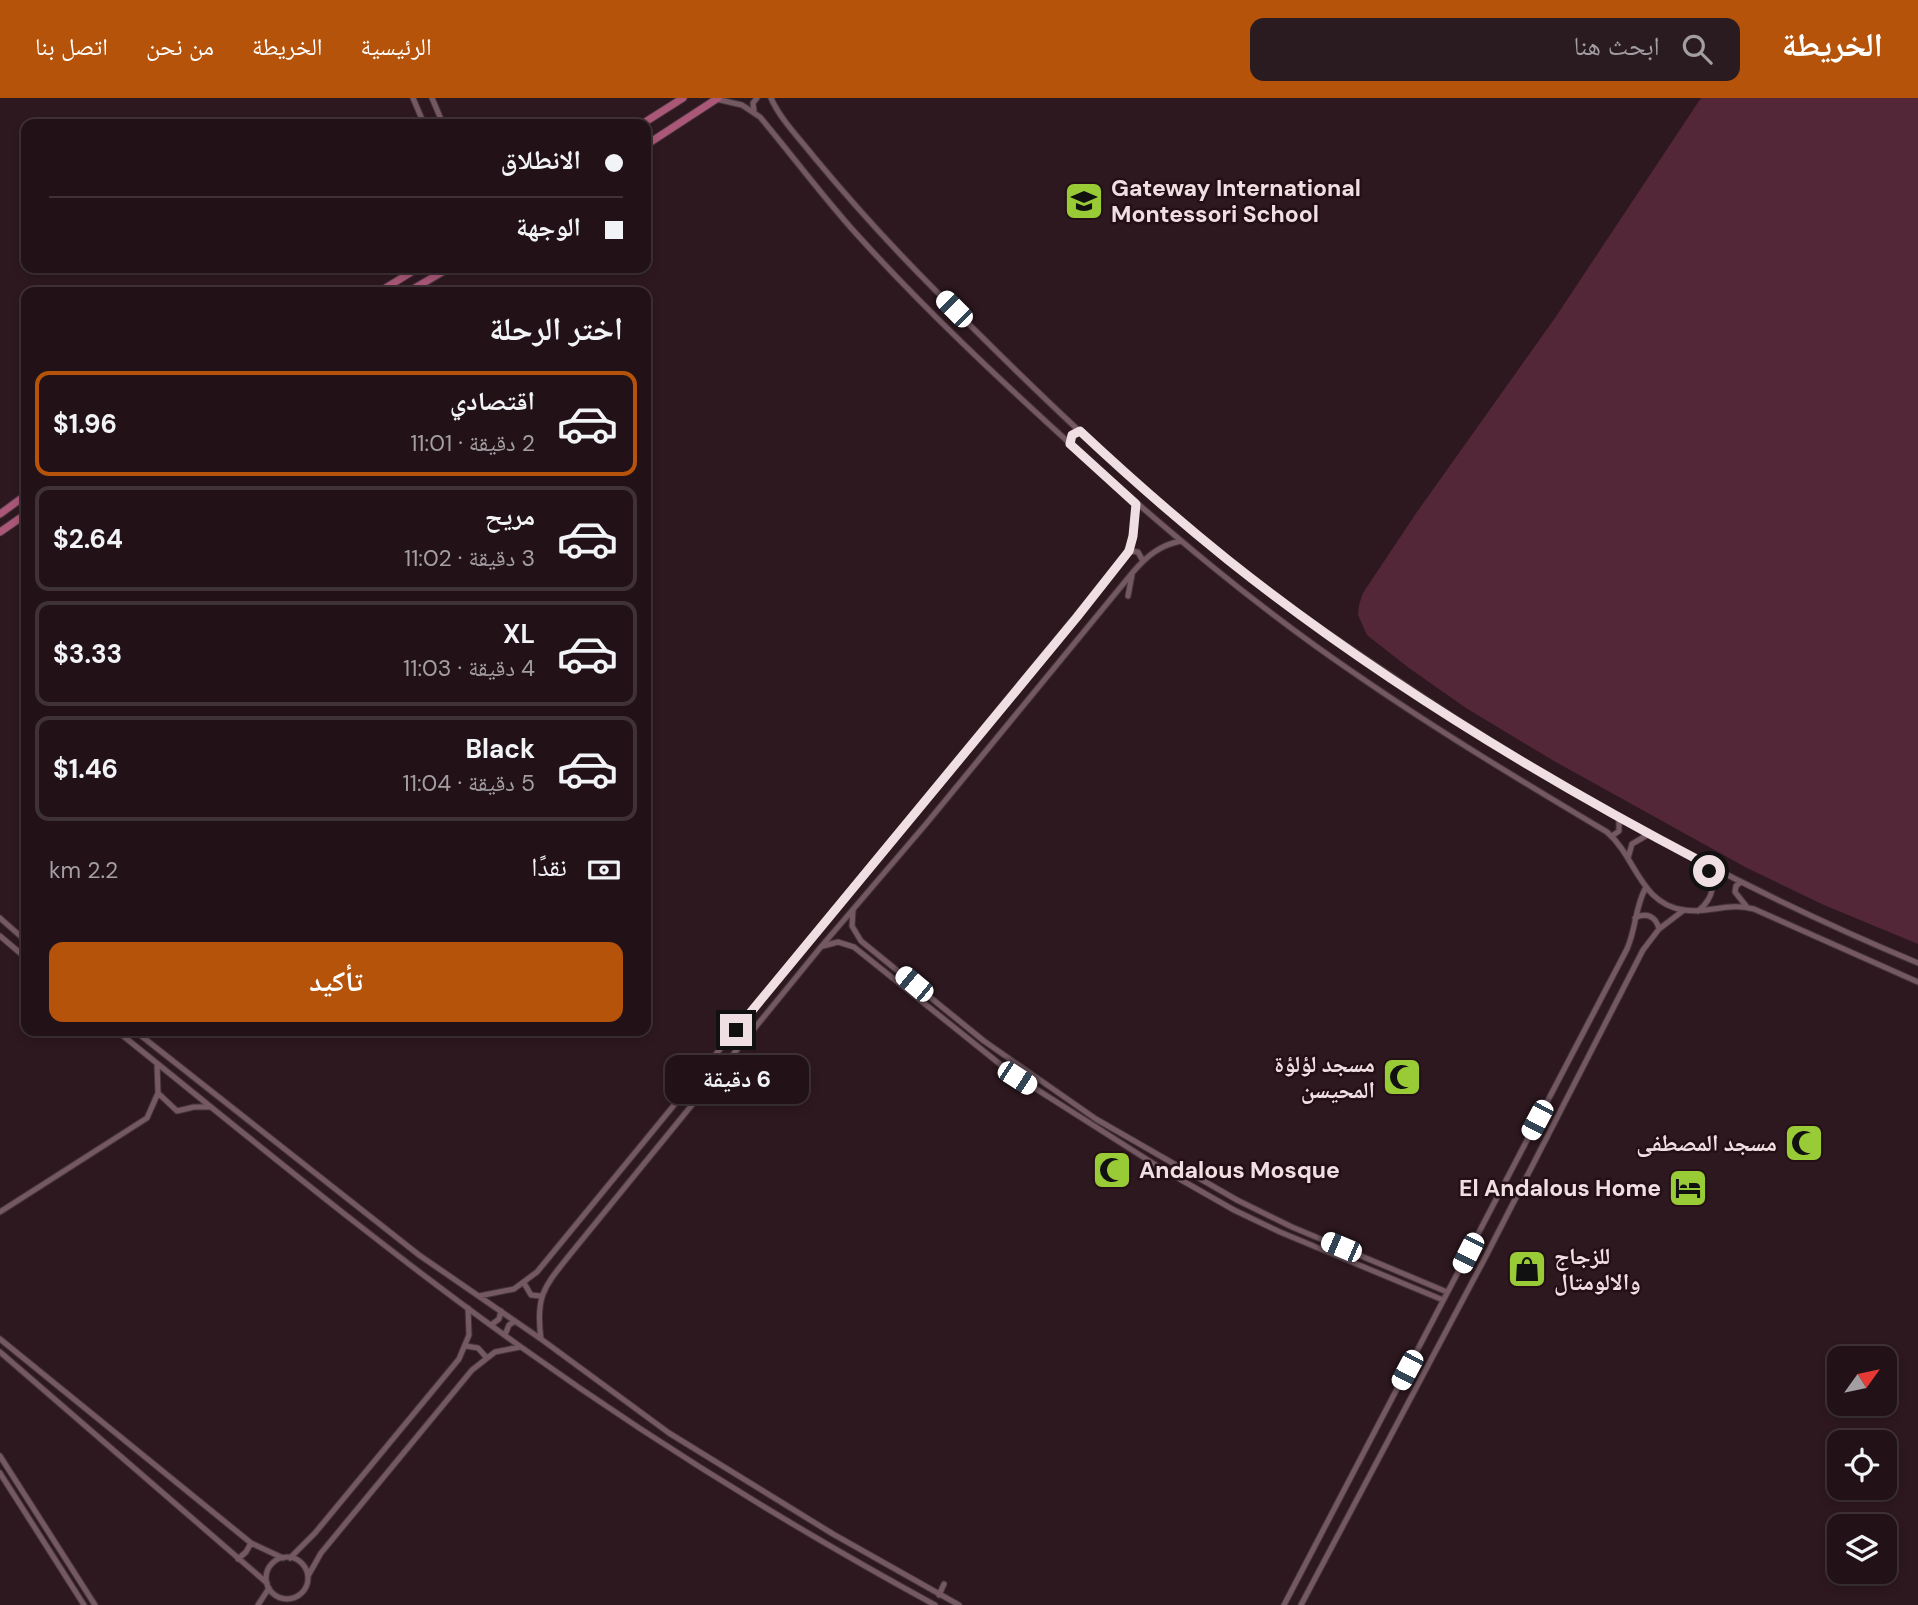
<!DOCTYPE html>
<html lang="ar">
<head>
<meta charset="utf-8">
<style>
	body { margin:0; font-family:"DM Sans","Noto Naskh Arabic",sans-serif; background:#2a1b21; color:#f1f3f6; direction:rtl; height:100vh; display:flex; flex-direction:column; font-size:26px; white-space:nowrap }
	* { box-sizing:border-box; margin:0 }
	p { font-size:23px; color:#a29ea2 }
	.icon { flex:none; width:38px; height:38px; fill:none; stroke:currentColor; stroke-width:2; stroke-linecap:round; stroke-linejoin:round }
	.map { position:relative; flex:1; overflow:hidden; direction:ltr }
	.sheet { position:absolute; left:21px; top:189px; width:630px; height:749px; display:flex; flex-direction:column; background:#221218; border-radius:14px; box-shadow:0 4px 10px #0003,0 0 0 2px #3f3237; direction:rtl }
	.sheet>* { flex:none }
	.banner { position:absolute; left:21px; top:21px; width:630px; height:154px; border-radius:14px; box-shadow:0 4px 10px #0003,0 0 0 2px #3f3237; direction:rtl; display:grid; align-content:center; height:154px; padding:0 28px; background:#221218 }
	.needle { width:46px; rotate:57deg }
	.tools { position:absolute; left:1827px; top:1248px; display:grid; gap:14px }
	.tools a { display:grid; place-items:center; width:70px; height:70px; border-radius:14px; background:#221218; box-shadow:0 4px 10px #0003,0 0 0 2px #3f3237; font-size:35px }
	.end { position:absolute; width:32px; height:32px; margin:-16px; border:9px solid #efdfe3; background:#111; box-shadow:0 0 0 4px #111 }
	.from { border-radius:50% }
	.bubble { position:absolute; height:49px; border-radius:14px; background:#221218; box-shadow:0 4px 10px #0003,0 0 0 2px #3f3237; font-size:23px; font-weight:700; line-height:49px; text-align:center; direction:rtl }
	.car { position:absolute; width:21px; height:42px; margin:-21px -10px; border-radius:9px; box-shadow:0 0 5px 2px #0007; background:linear-gradient(#fff 24%,#345 0 40%,#fff 0 76%,#345 0 86%,#fff 0) }
	.banner b { display:flex; align-items:center; gap:24px; height:66px; font-size:26px }
	.banner b+b { border-top:2px solid #3f3237 }
	.banner i { width:18px; height:18px; background:#f1f3f6 }
	ul { padding:0; list-style:none }
	li { display:flex; align-items:center; gap:21px; height:105px; margin:0 14px 10px; padding:0 14px; border:4px solid #3f3237; border-radius:14px }
	li div { flex:1 }
	li b { display:block; font-size:26px }
	li em { font-style:normal; font-weight:700 }
	li.current { border-color:#b45309 }
	li>.icon { width:63px; height:63px; stroke-width:1.5 }
	h2 { padding:0 28px; font-size:32px; line-height:84px }
	.pay { display:flex; align-items:center; gap:18px; height:77px; padding:0 28px; font-size:26px }
	.pay p { margin-inline-start:auto }
	.action { display:flex; gap:14px; margin-top:auto; padding:14px 28px }
	.action a { flex:1; height:80px; border-radius:14px; background:#b45309; color:#fff; font-size:28px; font-weight:700; line-height:80px; text-align:center }
	header { display:flex; align-items:center; gap:42px; box-sizing:border-box; height:98px; padding:0 35px; background:#b45309; color:#fff }
	header strong { font-size:33px }
	nav { display:flex; gap:38px; margin-inline-start:auto; font-size:24px }
	.search { width:490px; height:63px; background:#2a1b21; display:flex; align-items:center; gap:18px; box-sizing:border-box; padding:0 24px; border-radius:14px; color:#a29ea2; font-size:26px }
	.map>svg:first-child { display:block }
	.green { fill:#542738 }
	.lines { fill:none; stroke-linecap:round; stroke-linejoin:round }
	.tertiary-casing { stroke:#45343a; stroke-width:7 }
	.primary-casing { stroke:#45343a; stroke-width:9 }
	.tertiary { stroke:#745962; stroke-width:5 }
	.primary { stroke:#aa5778; stroke-width:7 }
	.route { stroke:#efdfe3; stroke-width:9 }
	.labels { text-anchor:middle; stroke-width:5; stroke-linejoin:round; paint-order:stroke }
	.poi-label { font-size:23px; font-weight:bold; fill:#efdfe3; stroke:#240f17; text-anchor:start }
</style>
</head>
<body>
<header>
<strong>الخريطة</strong>
<div class="search"><svg class="icon" aria-label="search" viewBox="0 0 24 24"><circle cx="10" cy="10" r="6"/><path d="M15 15l6 6"/></svg>ابحث هنا</div>
<nav><a>الرئيسية</a><a>الخريطة</a><a>من نحن</a><a>اتصل بنا</a></nav>
</header>
<div class="map">
<svg width="1918" height="1507" viewBox="0 0 1918 1507">
	<rect width="100%" height="100%" fill="#2e1820"/>
	<path class="green" d="M 1701,0 L 1918,0 L 1918,846 L 1824,807 L 1747,770 L 1554,663 L 1466,610 L 1409,570 L 1367,537 L 1358,517 L 1359,507 L 1363,495 L 1417,414 L 1555,220 Z"/>
	<g class="lines">
		<g class="tertiary-casing">
			<path id="tertiary" d="M 413,0 L 424,26
				M 432,0 L 443,26
				M 771,0 C 780,21 800,41 814,59 C 853,106 894,151 937,194 C 1029,287 1124,379 1227,461 C 1278,502 1332,538 1387,575 C 1554,689 1731,787 1918,865
				M 716,1 L 742,7 L 760,19 C 791,56 820,95 852,131 C 922,209 999,281 1076,351 C 1166,432 1259,511 1360,579 C 1440,634 1523,684 1607,734 C 1636,759 1640,806 1684,812 C 1709,816 1727,804 1754,811 L 1918,884
				M 754,13 L 753,5 L 757,0
				M 1129,453 L 1138,454 L 1143,463
				M 1128,498 L 1132,477
				M 1612,738 L 1619,733 L 1619,721
				M 1628,760 L 1632,746 L 1649,736
				M 1741,784 L 1736,788 L 1735,794 L 1747,809
				M 853,812 L 852,828 L 861,843 L 984,943 L 1096,1021 L 1237,1102 L 1292,1129 L 1447,1194
				M 1698,813 C 1714,800 1717,784 1705,767
				M 0,820 L 26,843
				M 1635,820 C 1646,814 1656,818 1659,831
				M 0,838 L 26,860
				M 823,848 L 838,844 L 854,849 L 1011,975 L 1162,1071 L 1234,1112 L 1280,1134 L 1443,1202
				M 117,933 C 250,1040 382,1150 521,1249 C 654,1344 792,1429 935,1507
				M 135,933 L 419,1157 L 541,1241 L 669,1335 L 833,1436 L 959,1507
				M 158,995 L 177,1013 L 194,1009 L 210,1009
				M 0,1114 L 147,1020 L 158,995 L 157,966
				M 524,1185 L 531,1197 L 541,1198
				M 479,1198 L 514,1191 L 537,1174 L 1125,458 L 1133,438 L 1136,406
				M 491,1227 L 499,1221 L 501,1213
				M 505,1237 L 509,1227 L 515,1223
				M 0,1241 L 251,1445 L 283,1460
				M 541,1241 C 535,1196 545,1188 572,1154 L 820,850 L 926,726 L 1133,474 C 1147,458 1160,447 1181,443
				M 466,1248 L 478,1250 L 486,1259
				M 0,1254 L 267,1485
				M 0,1358 L 95,1507
				M 0,1375 L 84,1507
				M266 1480a21 21 0 1 1 42 0a21 21 0 1 1-42 0Z
				M 290,1460 L 315,1435 L 459,1261 L 469,1237 L 468,1210
				M 238,1461 L 246,1454 L 251,1445
				M 308,1478 L 321,1455 L 472,1272 L 495,1254 L 520,1249
				M 939,1497 L 944,1486
				M 258,1507 L 269,1490
				M 1284,1507 L 1627,851 C 1636,831 1635,810 1645,791
				M 1301,1507 L 1486,1158 L 1643,852 L 1659,831 L 1684,812"/>
		</g>
		<g class="primary-casing">
			<path id="primary" d="M 642,26 L 683,0
				M 646,47 L 718,0
				M 379,194 L 418,170
				M 408,194 L 449,170
				M 0,416 L 26,397
				M 0,434 L 26,416"/>
		</g>
		<use href="#tertiary" class="tertiary"/>
		<use href="#primary" class="primary"/>
	</g>
	<g class="lines">
		<path class="route" d="M 736,932 L 1077,519 L 1129,453 L 1133,438 L 1136,406 L 1070,346 L 1072,337 L 1080,333 C 1128,378 1177,421 1228,462 C 1375,579 1538,678 1704,765 L 1709,773"/>
	</g>
	<defs>
		<g id="school-square" transform="scale(2.0125)"><rect x="-9" y="-9" width="18" height="18" rx="4" fill="#99cb36" stroke="#240f17"/><path d="M0-5L7-2L0 1L-7-2ZM-4 1L0 2.5L4 1V4Q0 6-4 4Z" fill="#111"/></g>
		<g id="mosque-square" transform="scale(2.0125)"><rect x="-9" y="-9" width="18" height="18" rx="4" fill="#99cb36" stroke="#240f17"/><path d="M3.5-4.9A6 6 0 1 0 3.5 4.9A5 5 0 1 1 3.5-4.9Z" fill="#111"/></g>
		<g id="hotel-square" transform="scale(2.0125)"><rect x="-9" y="-9" width="18" height="18" rx="4" fill="#99cb36" stroke="#240f17"/><path d="M-6-4.5h1.5V1H6V5H4.5V3h-9V5H-6ZM-4 0a1.8 1.8 0 1 1 3.6 0ZM.5 0V-2.5h3Q6-2.5 6 0Z" fill="#111"/></g>
		<g id="shop-square" transform="scale(2.0125)"><rect x="-9" y="-9" width="18" height="18" rx="4" fill="#99cb36" stroke="#240f17"/><path d="M-5-2.5h2.3a2.7 3.5 0 0 1 5.4 0H5L5.5 6h-11ZM-1.5-2.5h3a1.5 2.3 0 0 0-3 0Z" fill="#111"/></g>
	</defs>
	<g fill-rule="evenodd">
		<use href="#school-square" x="1084" y="103"/>
		<use href="#mosque-square" x="1402" y="979"/>
		<use href="#mosque-square" x="1804" y="1045"/>
		<use href="#mosque-square" x="1112" y="1072"/>
		<use href="#hotel-square" x="1688" y="1090"/>
		<use href="#shop-square" x="1527" y="1171"/>
	</g>
	<g class="labels">
		<g class="poi-label">
			<text x="1111" y="98">Gateway International<tspan x="1111" dy="26">Montessori School</tspan></text>
			<text x="1375" y="974" text-anchor="end">مسجد لؤلؤة<tspan x="1375" dy="26">المحيسن</tspan></text>
			<text x="1777" y="1053" text-anchor="end">مسجد المصطفى</text>
			<text x="1139" y="1080">Andalous Mosque</text>
			<text x="1661" y="1098" text-anchor="end">El Andalous Home</text>
			<text x="1554" y="1166">للزجاج<tspan x="1554" dy="26">والالومتال</tspan></text>
		</g>
	</g>
</svg>
<div class="tools">
<a><svg class="needle" viewBox="-14 -14 28 28"><path d="M0-13l5 13h-10z" fill="#e53935"/><path d="M0 13l5-13h-10z" fill="#a29ea2"/></svg></a>
<a><svg class="icon" aria-label="locate" viewBox="0 0 24 24"><circle cx="12" cy="12" r="6"/><path d="M12 2v4M12 18v4M2 12h4M18 12h4"/></svg></a>
<a><svg class="icon" aria-label="layers" viewBox="0 0 24 24"><path d="M12 4l9 5-9 5-9-5zM3 14l9 5 9-5"/></svg></a>
</div>
<i class="end from" style="left:1709px;top:773px"></i>
<i class="end" style="left:736px;top:932px"></i>
<div class="bubble" style="left:665px;top:957px;width:144px">6 دقيقة</div>
<i class="car" style="left:954px;top:211px;rotate:315deg"></i>
<i class="car" style="left:914px;top:886px;rotate:310deg"></i>
<i class="car" style="left:1017px;top:980px;rotate:123deg"></i>
<i class="car" style="left:1537px;top:1022px;rotate:208deg"></i>
<i class="car" style="left:1341px;top:1149px;rotate:293deg"></i>
<i class="car" style="left:1468px;top:1155px;rotate:207deg"></i>
<i class="car" style="left:1407px;top:1272px;rotate:208deg"></i>
<div class="banner">
<b><i class="from"></i>الانطلاق</b>
<b><i></i>الوجهة</b>
</div>
<section class="sheet">
<h2>اختر الرحلة</h2>
<ul>
<li class="current"><svg class="icon" aria-label="car" viewBox="0 0 24 24"><path d="M5 17H2v-5l4-1 3-4h7l3 4 3 1v5h-3M9 17h6M6 11h13"/><circle cx="7" cy="17" r="2"/><circle cx="17" cy="17" r="2"/></svg><div><b>اقتصادي</b><p>2 دقيقة · 11:01</p></div><em>$1.96</em></li>
<li><svg class="icon" aria-label="car" viewBox="0 0 24 24"><path d="M5 17H2v-5l4-1 3-4h7l3 4 3 1v5h-3M9 17h6M6 11h13"/><circle cx="7" cy="17" r="2"/><circle cx="17" cy="17" r="2"/></svg><div><b>مريح</b><p>3 دقيقة · 11:02</p></div><em>$2.64</em></li>
<li><svg class="icon" aria-label="car" viewBox="0 0 24 24"><path d="M5 17H2v-5l4-1 3-4h7l3 4 3 1v5h-3M9 17h6M6 11h13"/><circle cx="7" cy="17" r="2"/><circle cx="17" cy="17" r="2"/></svg><div><b>XL</b><p>4 دقيقة · 11:03</p></div><em>$3.33</em></li>
<li><svg class="icon" aria-label="car" viewBox="0 0 24 24"><path d="M5 17H2v-5l4-1 3-4h7l3 4 3 1v5h-3M9 17h6M6 11h13"/><circle cx="7" cy="17" r="2"/><circle cx="17" cy="17" r="2"/></svg><div><b>Black</b><p>5 دقيقة · 11:04</p></div><em>$1.46</em></li>
</ul>
<div class="pay"><svg class="icon" aria-label="cash" viewBox="0 0 24 24"><path d="M3 7h18v10H3z"/><circle cx="12" cy="12" r="2"/></svg>نقدًا<p>2.2 km</p></div>
<div class="action"><a>تأكيد</a></div>
</section>
</div>
</body>
</html>
